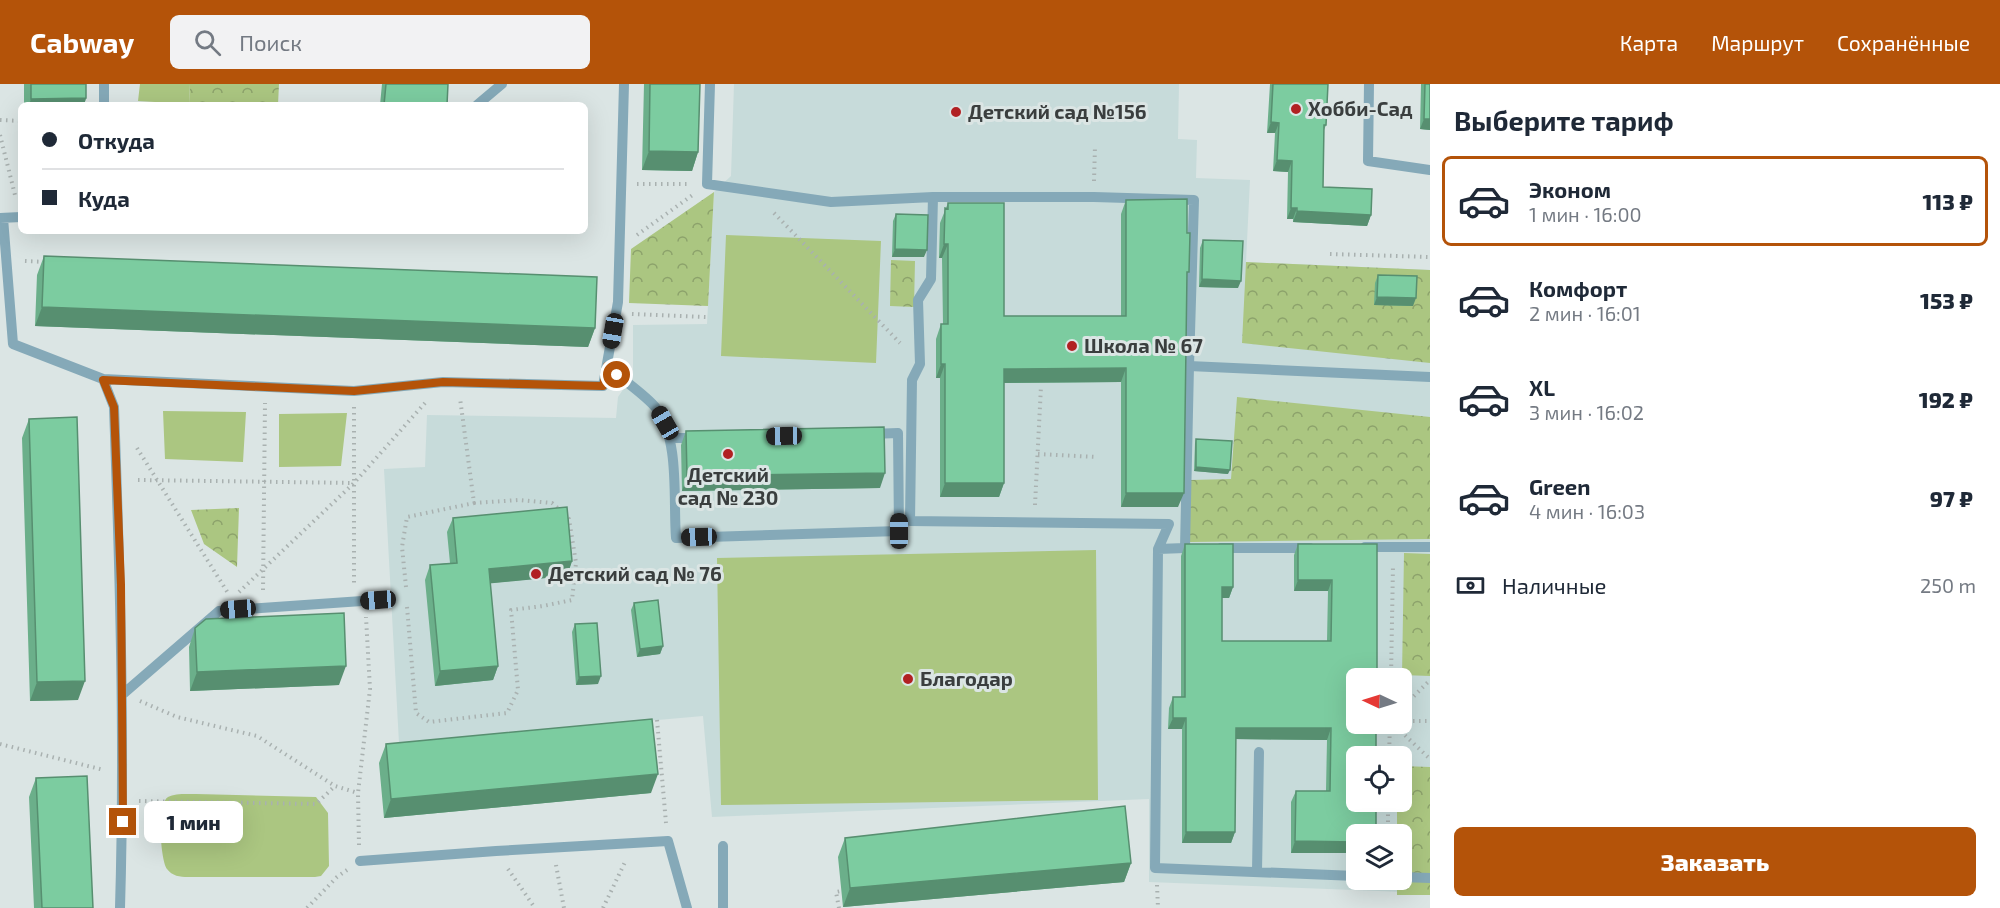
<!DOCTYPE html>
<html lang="ru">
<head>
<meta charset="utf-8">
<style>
	body { margin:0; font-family:"Exo 2",sans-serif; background:#f2f2f3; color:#1f2937; height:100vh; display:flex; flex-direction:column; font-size:22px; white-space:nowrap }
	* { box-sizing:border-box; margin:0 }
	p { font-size:20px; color:#747a83 }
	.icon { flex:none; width:33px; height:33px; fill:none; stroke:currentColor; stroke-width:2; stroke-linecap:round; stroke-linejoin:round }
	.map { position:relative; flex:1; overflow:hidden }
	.side { display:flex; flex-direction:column; background:#fff; width:570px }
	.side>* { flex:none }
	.banner { position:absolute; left:18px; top:18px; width:570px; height:132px; border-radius:9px; box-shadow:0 6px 24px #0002; display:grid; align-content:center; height:132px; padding:0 24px; background:#fff }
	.needle { width:39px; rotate:274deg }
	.buttons { position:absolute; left:1346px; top:584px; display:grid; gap:12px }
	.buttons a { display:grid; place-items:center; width:66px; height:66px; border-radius:9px; background:#fff; box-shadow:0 6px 24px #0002; font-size:30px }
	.end { position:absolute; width:27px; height:27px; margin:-14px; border:8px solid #b45309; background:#fff; box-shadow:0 0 0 3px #fff }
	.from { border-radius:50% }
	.bubble { position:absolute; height:42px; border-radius:9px; background:#fff; box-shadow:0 6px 24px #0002; font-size:20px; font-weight:800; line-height:42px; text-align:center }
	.car { position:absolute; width:18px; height:36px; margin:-18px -9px; border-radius:8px; box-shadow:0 0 4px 2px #0007; background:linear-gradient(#222 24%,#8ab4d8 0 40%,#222 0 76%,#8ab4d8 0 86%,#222 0) }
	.banner b { display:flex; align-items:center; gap:21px; height:57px; font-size:22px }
	.banner b+b { border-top:2px solid #e0e1e3 }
	.banner i { width:15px; height:15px; background:#1f2937 }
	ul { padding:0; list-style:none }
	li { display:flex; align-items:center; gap:18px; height:90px; margin:0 12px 9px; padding:0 12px; border:3px solid transparent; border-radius:9px }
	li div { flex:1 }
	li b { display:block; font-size:22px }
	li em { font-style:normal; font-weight:800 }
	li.on { border-color:#b45309 }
	li>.icon { width:54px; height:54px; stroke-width:1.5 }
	h2 { padding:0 24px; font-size:27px; line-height:72px }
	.pay { display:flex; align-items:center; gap:15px; height:66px; padding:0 24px; font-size:22px }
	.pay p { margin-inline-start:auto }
	.button { display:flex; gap:12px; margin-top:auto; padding:12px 24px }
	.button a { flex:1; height:69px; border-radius:9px; background:#b45309; color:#fff; font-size:24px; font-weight:800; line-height:69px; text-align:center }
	header { display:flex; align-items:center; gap:36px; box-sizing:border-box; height:84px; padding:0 30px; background:#b45309; color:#fff }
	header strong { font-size:28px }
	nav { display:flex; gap:33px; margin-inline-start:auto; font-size:21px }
	.search { width:420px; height:54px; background:#f2f2f3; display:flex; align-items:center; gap:15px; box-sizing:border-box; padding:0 21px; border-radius:9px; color:#747a83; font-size:22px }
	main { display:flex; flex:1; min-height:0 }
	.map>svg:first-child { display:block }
	.built { fill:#c7dbda; fill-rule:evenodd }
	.forest { fill:url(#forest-crowns) }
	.pitch { fill:#abc681 }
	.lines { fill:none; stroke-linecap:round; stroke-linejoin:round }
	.path { stroke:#a9b1b0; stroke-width:4; stroke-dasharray:1.5 4.5; stroke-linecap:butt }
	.service { stroke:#85a9b8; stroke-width:10 }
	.wall { fill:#6baf8a }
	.shaded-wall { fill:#578f70 }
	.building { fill:#7ccca0; stroke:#578f70; stroke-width:1.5 }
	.route { stroke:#b45309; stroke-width:8 }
	.poi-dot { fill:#b12022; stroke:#dbe5e4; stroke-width:2 }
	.labels { text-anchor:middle; stroke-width:6; stroke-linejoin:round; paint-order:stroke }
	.poi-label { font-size:20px; font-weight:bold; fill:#3a3e3e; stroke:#dbe5e4; text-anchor:start }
</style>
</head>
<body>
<header>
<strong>Cabway</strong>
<div class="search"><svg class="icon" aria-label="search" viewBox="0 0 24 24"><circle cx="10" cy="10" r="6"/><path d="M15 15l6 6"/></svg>Поиск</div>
<nav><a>Карта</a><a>Маршрут</a><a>Сохранённые</a></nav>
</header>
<main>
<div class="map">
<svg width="1430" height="824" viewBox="0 0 1430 824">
	<defs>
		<pattern id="forest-crowns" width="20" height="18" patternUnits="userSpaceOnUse" patternTransform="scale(1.5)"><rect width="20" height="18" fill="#abc681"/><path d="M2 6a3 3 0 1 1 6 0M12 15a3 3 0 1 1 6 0" fill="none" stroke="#8ca26b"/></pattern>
	</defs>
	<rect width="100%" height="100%" fill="#dbe5e4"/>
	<path class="built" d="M 734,0 L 1179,0 L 1178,55 L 1197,56 L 1196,94 L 1250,96 L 1246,178 L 1430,186 L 1430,809 L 1149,798 L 1149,715 L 712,733 L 703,632 L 399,659 L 384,385 L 425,383 L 427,331 L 616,334 L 618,313 L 633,291 L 633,241 L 707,240 L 714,108 L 731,92 ZM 1356,594 L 1401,594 L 1401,639 L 1356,639 ZM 1356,672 L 1401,672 L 1401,717 L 1356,717 ZM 1356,750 L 1401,750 L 1401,795 L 1356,795 Z"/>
	<path class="forest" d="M 190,0 L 279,0 L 278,21 L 189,20 Z
		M 714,108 L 708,222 L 629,219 L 631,165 Z
		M 891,176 L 915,177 L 914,223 L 890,222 Z
		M 1246,178 L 1430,186 L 1430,279 L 1242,259 Z
		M 1237,313 L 1430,333 L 1430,455 L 1189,458 L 1190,396 L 1231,395 Z
		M 239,424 L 237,483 L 204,460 L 191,426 Z
		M 1404,469 L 1430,470 L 1430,592 L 1402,591 Z
		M 1401,682 L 1430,683 L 1430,811 L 1397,811 L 1397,795 L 1401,795 L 1401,750 L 1397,750 L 1397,717 L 1401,717 Z"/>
	<path class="pitch" d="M 140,0 L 190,0 L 189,20 L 138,17 Z
		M 726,151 L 881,157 L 876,279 L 721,272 Z
		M 163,327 L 246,328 L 243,378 L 165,375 Z
		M 347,329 L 341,382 L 279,383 L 279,330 Z
		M 1096,466 L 1098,716 L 721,721 L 717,474 Z
		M 196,710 L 316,713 L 328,729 L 329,782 L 321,792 L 315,793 L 188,793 C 180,793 172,792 167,785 C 160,775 157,719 168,713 C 175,709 188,710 196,710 Z"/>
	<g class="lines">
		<path class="path" d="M 0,36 L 21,37
			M 0,51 L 16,115
			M 1094,97 L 1095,62
			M 637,100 L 689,100
			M 774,129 L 900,259
			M 637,151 L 694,110
			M 1330,170 L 1430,173
			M 25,177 L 45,178
			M 632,230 L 707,233
			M 354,323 L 354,502
			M 137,364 L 228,509
			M 1038,370 L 1096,373
			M 138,396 L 354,399
			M 474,419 L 519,416 L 552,419 L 560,426
			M 1035,421 L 1041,302
			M 406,503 L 402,463 L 407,433 L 474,419 L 460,314
			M 263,506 L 265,319
			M 239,508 L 354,399 L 425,319
			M 407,523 L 416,629 L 429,638 L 507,629 L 518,606 L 511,526 L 543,522 L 572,516 L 576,479 L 569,435 L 565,431
			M 1391,594 L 1393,481
			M 140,617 L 177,633 L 257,652 L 335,702 L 358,709
			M 1401,625 L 1430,596
			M 657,636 L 666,739
			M 1401,637 L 1430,637
			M 1392,639 L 1430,675
			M 0,660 L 104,686
			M 1389,672 L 1390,639
			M 139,717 L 316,720 L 335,702
			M 1388,750 L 1388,717
			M 359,761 L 358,709 L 370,605 L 366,533
			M 556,781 L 564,824
			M 508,785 L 535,824
			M 1157,801 L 1158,824
			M 307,824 L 337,793 L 347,786
			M 603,824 L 626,776
			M 839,824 L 836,808 L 841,807"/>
		<path class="service" d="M 104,0 L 104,21
			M 710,0 L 707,100 L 831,118 L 933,113 L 1094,113 L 1194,116 L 1189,282
			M 1369,0 L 1368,77 L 1430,86
			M 477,21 L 502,0
			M 933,113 L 931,195 L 918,216 L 920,280 L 912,296 L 910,437 L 1169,440 L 1158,465
			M 0,134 L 21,133
			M 3,134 L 13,260 L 103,295 L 114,323 C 120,490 125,657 120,824
			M 607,282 C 620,294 646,311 656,324 C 680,356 673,414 676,454 L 899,447 L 898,349 L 871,350
			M 103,295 L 354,307 L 443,298 L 603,302 L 618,218 L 624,0
			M 670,354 L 696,354
			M 1365,463 L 1430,463
			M 1221,464 L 1310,464
			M 123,610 L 219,527 L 391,515
			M 723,762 L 723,824
			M 360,777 L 496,767 L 668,757 L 687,824
			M 1257,788 L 1259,668
			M 1356,792 L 1155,784 L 1158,465 L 1185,464 L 1189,282 L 1430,293
			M 1401,793 L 1430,794"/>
	</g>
	<path class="wall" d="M 24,0 L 86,0 L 86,14 L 84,21 L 24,21 Z
		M 382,0 L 448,0 L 447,21 L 380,21 Z
		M 644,0 L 700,0 L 698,68 L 692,87 L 642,86 Z
		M 1270,0 L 1328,0 L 1326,41 L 1324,46 L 1323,103 L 1371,131 L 1367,142 L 1293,138 L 1293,135 L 1287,135 L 1288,88 L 1273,87 L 1275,49 L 1267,49 Z
		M 1421,0 L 1430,0 L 1430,46 L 1420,45 Z
		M 1126,116 L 1187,193 L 1178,423 L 1121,423 L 1121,298 L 1004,299 L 1004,399 L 999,413 L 940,413 L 940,294 L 936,294 L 936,255 L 941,240 L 943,240 L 942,174 L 939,174 L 940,139 L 948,119 L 1004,232 L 1121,232 L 1121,130 Z
		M 896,130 L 924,173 L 892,173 L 893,137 Z
		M 1203,156 L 1238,204 L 1199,203 L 1200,164 Z
		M 44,172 L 595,244 L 588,263 L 35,242 L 37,191 Z
		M 1378,191 L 1413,222 L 1374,221 L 1375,199 Z
		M 29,335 L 78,616 L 30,617 L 22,354 Z
		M 686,347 L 880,404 L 682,407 L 681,361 Z
		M 1196,355 L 1228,390 L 1194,387 L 1195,359 Z
		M 453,434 L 572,477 L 567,492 L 490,499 L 498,582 L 493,596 L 435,602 L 425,496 L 430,481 L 450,479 L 447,448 Z
		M 1185,460 L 1233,503 L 1229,514 L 1222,514 L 1222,557 L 1327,557 L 1328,507 L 1294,507 L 1294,471 L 1298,460 L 1377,460 L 1356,750 L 1356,769 L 1291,769 L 1291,718 L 1296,707 L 1326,707 L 1327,656 L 1236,655 L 1235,748 L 1231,759 L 1182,759 L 1182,645 L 1168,645 L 1169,624 L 1173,613 L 1181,613 L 1181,472 Z
		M 634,519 L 663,562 L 660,570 L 637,573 L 631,526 Z
		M 575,540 L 598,600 L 576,601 L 572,548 Z
		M 195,544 L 339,601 L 190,607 L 189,563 Z
		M 386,660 L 651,709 L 384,734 L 379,679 Z
		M 36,694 L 93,824 L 34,824 L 29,713 Z
		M 845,754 L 1131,779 L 1124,798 L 843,823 L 838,773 Z"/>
	<path class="shaded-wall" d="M 86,14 L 84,21 L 29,21 L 31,15 Z
		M 1424,35 L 1430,35 L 1430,46 L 1420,45 Z
		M 1271,38 L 1279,39 L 1275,49 L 1267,49 Z
		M 649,67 L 698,68 L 692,87 L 642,86 Z
		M 1277,76 L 1292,77 L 1288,88 L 1273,87 Z
		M 1291,124 L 1297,124 L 1293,135 L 1287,135 Z
		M 1297,127 L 1371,131 L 1367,142 L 1293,138 Z
		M 944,160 L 948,160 L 942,174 L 939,174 Z
		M 895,165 L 927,166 L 924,173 L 892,173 Z
		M 1202,195 L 1241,197 L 1238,204 L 1199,203 Z
		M 1377,213 L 1416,214 L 1413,222 L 1374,221 Z
		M 42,223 L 595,244 L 588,263 L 35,242 Z
		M 941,280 L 945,280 L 940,294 L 936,294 Z
		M 1126,284 L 1121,298 L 999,299 L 1004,285 Z
		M 1196,383 L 1230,386 L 1228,390 L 1194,387 Z
		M 885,389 L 880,404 L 682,407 L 687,392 Z
		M 945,399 L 1004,399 L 999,413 L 940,413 Z
		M 1126,409 L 1184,409 L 1178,423 L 1121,423 Z
		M 572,477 L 567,492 L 484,500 L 489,485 Z
		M 1298,496 L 1332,496 L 1328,507 L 1294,507 Z
		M 1222,503 L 1233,503 L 1229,514 L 1218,514 Z
		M 663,562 L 660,570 L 637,573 L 640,565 Z
		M 346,582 L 339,601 L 190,607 L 197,588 Z
		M 498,582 L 493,596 L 435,602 L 440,587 Z
		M 601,592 L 598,600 L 576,601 L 579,593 Z
		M 85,597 L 78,616 L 30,617 L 37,598 Z
		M 1173,634 L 1186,634 L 1182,645 L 1168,645 Z
		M 1236,644 L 1331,644 L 1327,656 L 1232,655 Z
		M 658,690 L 651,709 L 384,734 L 391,715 Z
		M 1186,748 L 1235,748 L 1231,759 L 1182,759 Z
		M 1295,757 L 1356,758 L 1356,769 L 1291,769 Z
		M 1131,779 L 1124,798 L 843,823 L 850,804 Z"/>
	<path class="building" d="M 31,0 L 86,0 L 86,14 L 31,15 Z
		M 386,0 L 448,0 L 447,21 L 384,21 Z
		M 650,0 L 700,0 L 698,68 L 649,67 Z
		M 1273,0 L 1328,0 L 1326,41 L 1324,41 L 1323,103 L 1372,105 L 1371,131 L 1297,127 L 1297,124 L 1291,124 L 1292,77 L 1277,76 L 1279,39 L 1271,38 Z
		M 1425,0 L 1430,0 L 1430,35 L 1424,35 Z
		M 1187,115 L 1187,149 L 1190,149 L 1189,188 L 1187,188 L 1184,409 L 1126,409 L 1126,284 L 1004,285 L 1004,399 L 945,399 L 945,280 L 941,280 L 941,240 L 948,240 L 948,160 L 944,160 L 945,124 L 948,125 L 948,119 L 1004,119 L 1004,232 L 1126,232 L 1126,116 Z
		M 896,130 L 928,131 L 927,166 L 895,165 Z
		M 1203,156 L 1243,157 L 1241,197 L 1202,195 Z
		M 44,172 L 597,193 L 595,244 L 42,223 Z
		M 1378,191 L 1417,192 L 1416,214 L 1377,213 Z
		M 77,333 L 85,597 L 37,598 L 29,335 Z
		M 884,343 L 885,389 L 687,392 L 686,347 Z
		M 1196,355 L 1232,357 L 1230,386 L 1196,383 Z
		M 567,423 L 572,477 L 489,485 L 498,582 L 440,587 L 430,481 L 457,479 L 453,434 Z
		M 1185,460 L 1233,460 L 1233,503 L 1222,503 L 1222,557 L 1331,557 L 1332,496 L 1298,496 L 1298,460 L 1377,460 L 1377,594 L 1356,594 L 1356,639 L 1376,639 L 1376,672 L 1356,672 L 1356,717 L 1376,717 L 1376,750 L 1356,750 L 1356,758 L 1295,757 L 1296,707 L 1330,707 L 1331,644 L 1236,644 L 1235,748 L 1186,748 L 1186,634 L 1173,634 L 1173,613 L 1185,613 Z
		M 658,516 L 663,562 L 640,565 L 634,519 Z
		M 344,529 L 346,582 L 197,588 L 195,544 L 206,535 Z
		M 597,539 L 601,592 L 579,593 L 575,540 Z
		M 652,635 L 658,690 L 391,715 L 386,660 Z
		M 87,692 L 93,824 L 42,824 L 36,694 Z
		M 1125,722 L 1131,779 L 850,804 L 845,754 Z"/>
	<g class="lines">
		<path class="route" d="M 123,738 L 121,501 L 114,323 L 103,296 L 354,307 L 443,298 L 603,302 L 607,282 L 617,291"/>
	</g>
	<g class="poi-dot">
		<circle cx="1296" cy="25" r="6"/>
		<circle cx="956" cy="28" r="6"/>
		<circle cx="1072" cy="262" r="6"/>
		<circle cx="728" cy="370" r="6"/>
		<circle cx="536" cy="490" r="6"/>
		<circle cx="908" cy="595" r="6"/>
	</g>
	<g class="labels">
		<g class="poi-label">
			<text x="1308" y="32">Хобби-Сад</text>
			<text x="968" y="35">Детский сад №156</text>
			<text x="1084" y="269">Школа № 67</text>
			<text x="728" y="398" text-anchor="middle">Детский<tspan x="728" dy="23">сад № 230</tspan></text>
			<text x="548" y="497">Детский сад № 76</text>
			<text x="920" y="602">Благодар</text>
		</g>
	</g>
</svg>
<div class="buttons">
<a><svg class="needle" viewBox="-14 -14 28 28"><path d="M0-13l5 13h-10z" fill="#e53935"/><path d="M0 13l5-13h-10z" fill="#747a83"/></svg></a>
<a><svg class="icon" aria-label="locate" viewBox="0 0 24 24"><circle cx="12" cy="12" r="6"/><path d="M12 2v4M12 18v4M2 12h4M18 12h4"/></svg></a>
<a><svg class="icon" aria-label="layers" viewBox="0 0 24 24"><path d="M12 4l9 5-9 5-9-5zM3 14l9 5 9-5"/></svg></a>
</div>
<i class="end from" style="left:617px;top:291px"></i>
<i class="end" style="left:123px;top:738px"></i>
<div class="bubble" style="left:144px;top:717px;width:99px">1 мин</div>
<i class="car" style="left:613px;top:247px;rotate:190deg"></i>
<i class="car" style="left:665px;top:339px;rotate:330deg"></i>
<i class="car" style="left:784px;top:352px;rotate:269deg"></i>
<i class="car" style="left:899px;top:447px;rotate:0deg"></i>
<i class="car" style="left:699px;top:453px;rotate:268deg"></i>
<i class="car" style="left:378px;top:516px;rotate:266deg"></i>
<i class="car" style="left:238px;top:525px;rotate:265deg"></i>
<div class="banner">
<b><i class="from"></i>Откуда</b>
<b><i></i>Куда</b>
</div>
</div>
<section class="side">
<h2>Выберите тариф</h2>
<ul>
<li class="on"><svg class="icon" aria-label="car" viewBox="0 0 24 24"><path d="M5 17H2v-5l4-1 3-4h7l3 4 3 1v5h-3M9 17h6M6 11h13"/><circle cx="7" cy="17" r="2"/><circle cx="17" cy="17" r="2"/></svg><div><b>Эконом</b><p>1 мин · 16:00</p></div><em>113 ₽</em></li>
<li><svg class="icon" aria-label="car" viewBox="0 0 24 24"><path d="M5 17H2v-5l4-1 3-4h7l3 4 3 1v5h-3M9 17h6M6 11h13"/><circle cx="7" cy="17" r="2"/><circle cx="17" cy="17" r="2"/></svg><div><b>Комфорт</b><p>2 мин · 16:01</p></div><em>153 ₽</em></li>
<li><svg class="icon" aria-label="car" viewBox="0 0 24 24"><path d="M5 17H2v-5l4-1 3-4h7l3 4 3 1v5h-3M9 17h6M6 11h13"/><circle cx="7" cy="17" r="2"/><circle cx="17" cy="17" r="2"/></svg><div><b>XL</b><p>3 мин · 16:02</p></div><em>192 ₽</em></li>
<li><svg class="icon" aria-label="car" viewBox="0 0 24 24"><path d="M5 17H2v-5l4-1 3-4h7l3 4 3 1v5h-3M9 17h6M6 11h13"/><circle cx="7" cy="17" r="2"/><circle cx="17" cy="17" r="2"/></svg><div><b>Green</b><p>4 мин · 16:03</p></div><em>97 ₽</em></li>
</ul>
<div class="pay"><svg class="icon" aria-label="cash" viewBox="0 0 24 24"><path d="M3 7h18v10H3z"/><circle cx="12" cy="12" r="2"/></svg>Наличные<p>250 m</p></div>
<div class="button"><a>Заказать</a></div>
</section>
</main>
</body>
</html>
